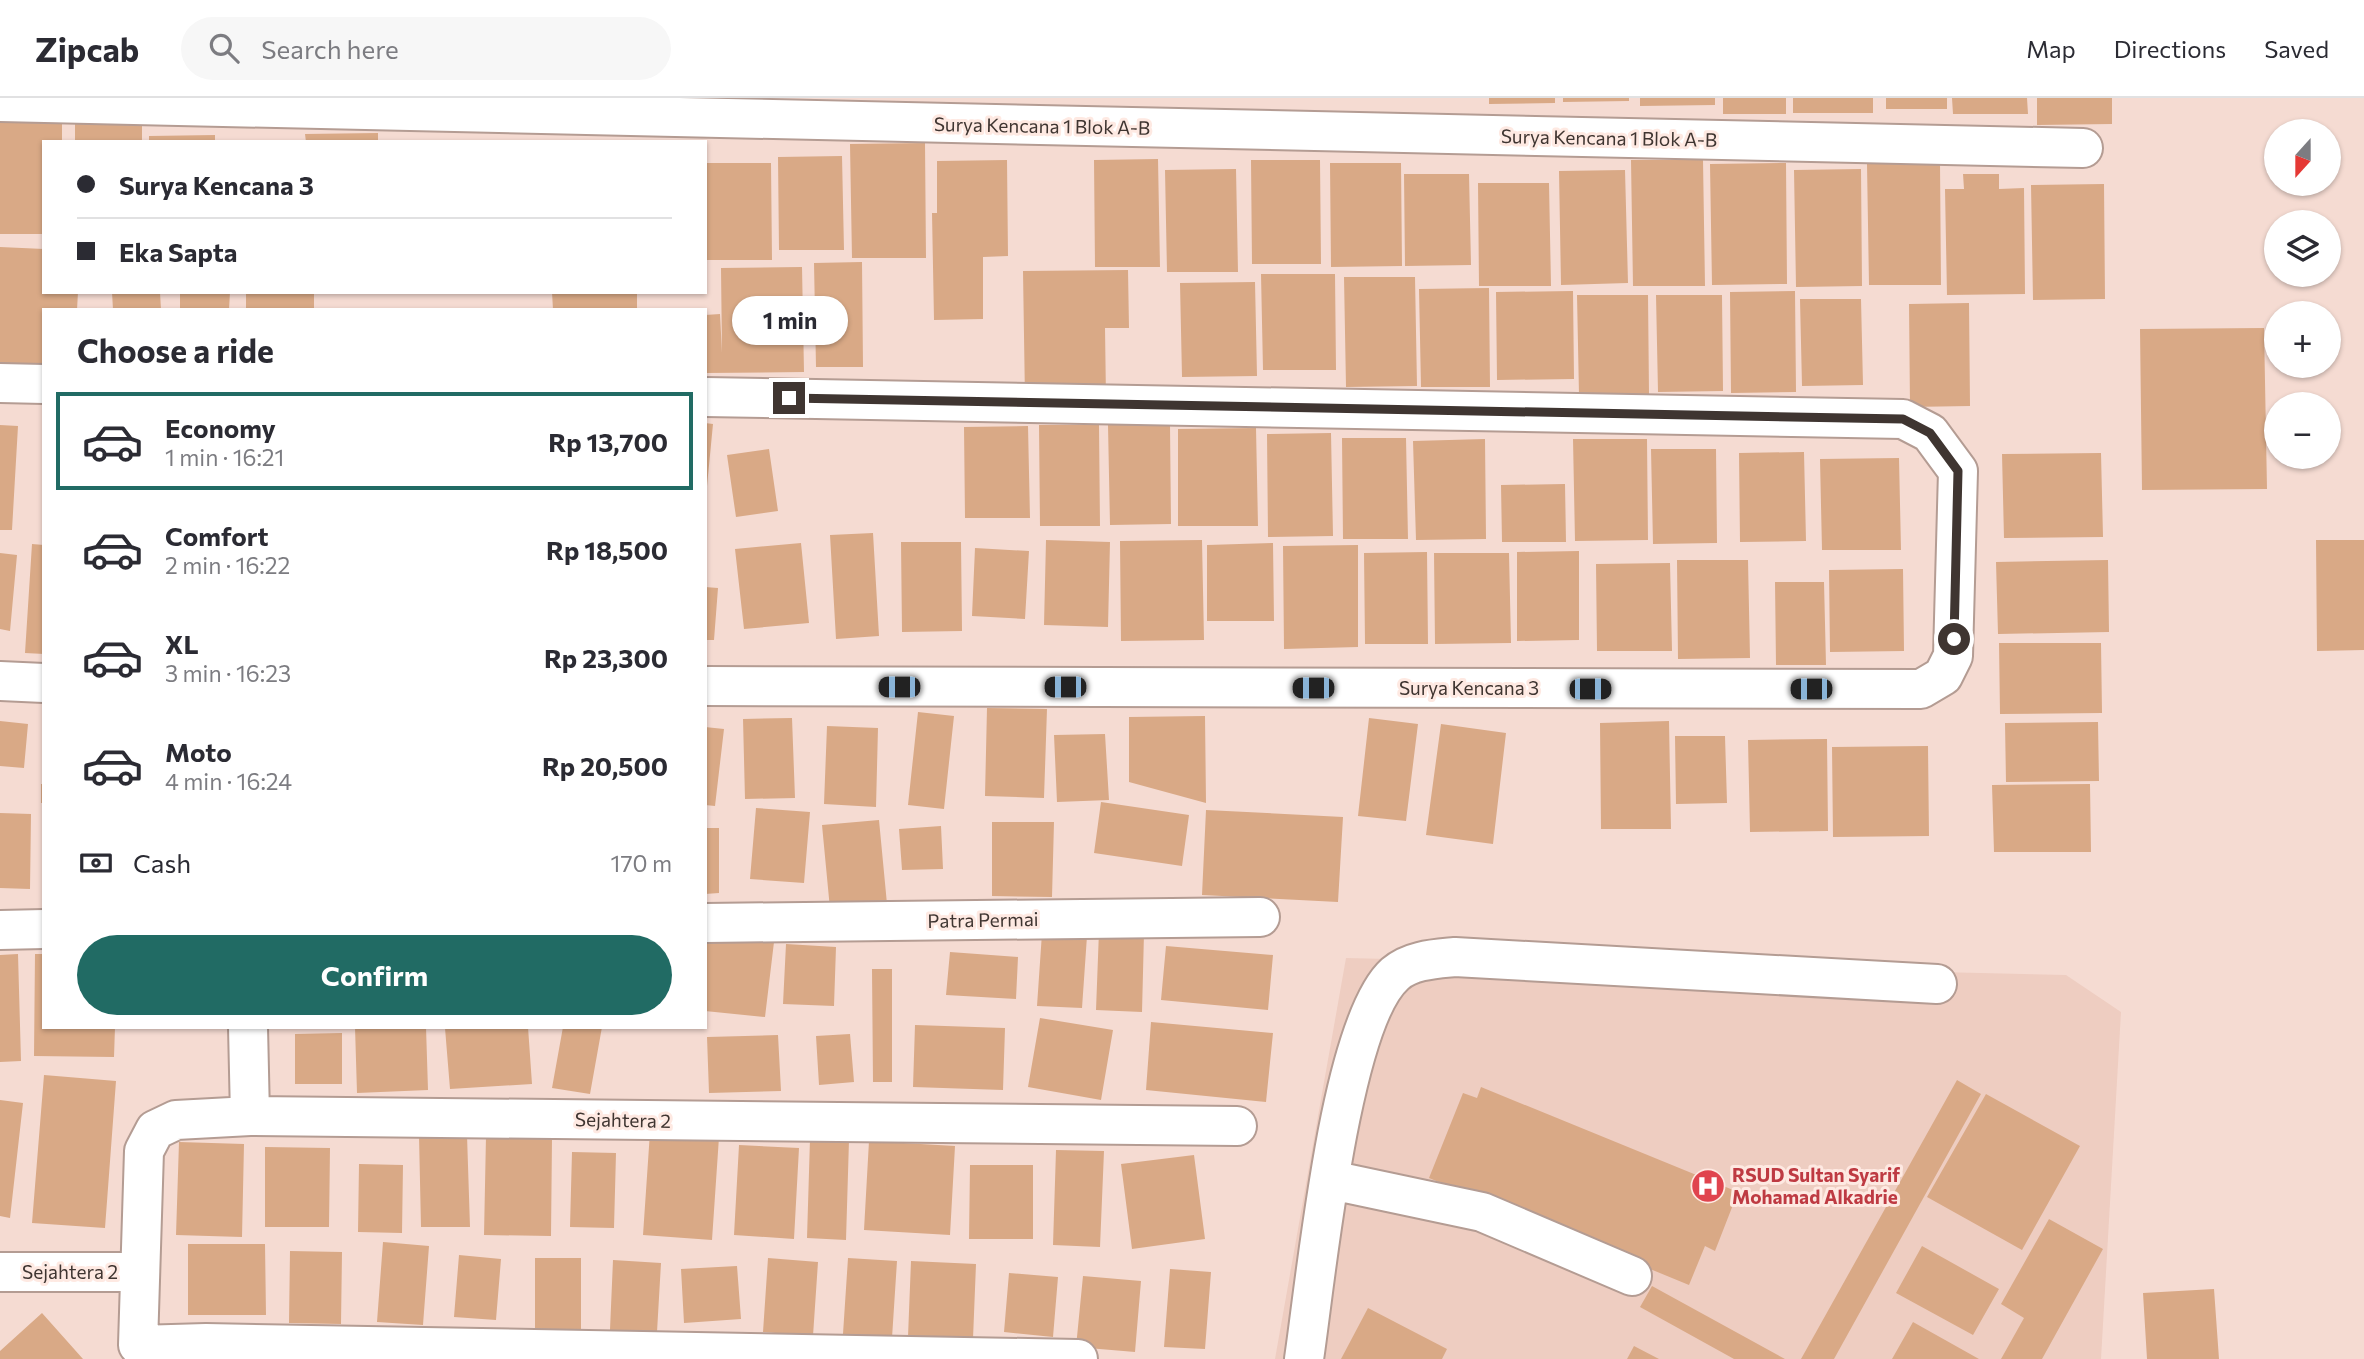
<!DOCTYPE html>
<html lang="en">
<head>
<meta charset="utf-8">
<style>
	body { margin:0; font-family:Commissioner,sans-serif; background:#f7f7f7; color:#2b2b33; height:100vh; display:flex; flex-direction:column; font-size:26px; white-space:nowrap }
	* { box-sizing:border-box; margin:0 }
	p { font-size:23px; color:#7c7c81 }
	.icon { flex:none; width:38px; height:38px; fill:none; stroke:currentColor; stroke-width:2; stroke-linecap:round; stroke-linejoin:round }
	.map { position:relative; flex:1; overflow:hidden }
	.side { position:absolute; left:42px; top:210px; width:665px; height:721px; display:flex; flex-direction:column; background:#fff; border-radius:0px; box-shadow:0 2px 5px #0004 }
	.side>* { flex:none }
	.hud { position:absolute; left:42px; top:42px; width:665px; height:154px; border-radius:0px; box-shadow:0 2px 5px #0004; display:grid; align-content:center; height:154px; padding:0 35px; background:#fff }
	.needle { width:46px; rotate:201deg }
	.fabs { position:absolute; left:2264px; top:21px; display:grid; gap:14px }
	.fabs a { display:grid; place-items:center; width:77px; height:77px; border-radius:50%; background:#fff; box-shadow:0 2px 5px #0004; font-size:35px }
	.end { position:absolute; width:32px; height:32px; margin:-16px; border:9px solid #3f3531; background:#fff; box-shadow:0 0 0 4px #fff }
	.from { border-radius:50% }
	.bubble { position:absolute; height:49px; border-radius:24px; background:#fff; box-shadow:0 2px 5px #0004; font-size:23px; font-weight:700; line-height:49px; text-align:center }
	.car { position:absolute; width:21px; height:42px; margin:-21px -10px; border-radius:9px; box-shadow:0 0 5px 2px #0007; background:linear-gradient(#222 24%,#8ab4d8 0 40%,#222 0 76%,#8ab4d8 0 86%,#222 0) }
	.hud b { display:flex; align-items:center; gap:24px; height:66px; font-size:26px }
	.hud b+b { border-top:2px solid #e1e1e2 }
	.hud i { width:18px; height:18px; background:#2b2b33 }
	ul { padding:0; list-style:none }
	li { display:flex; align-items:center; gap:21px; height:98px; margin:0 14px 10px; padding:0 21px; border:4px solid transparent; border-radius:0px }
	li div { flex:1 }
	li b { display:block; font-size:26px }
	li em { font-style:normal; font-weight:700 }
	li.selected { border-color:#216b64 }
	li>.icon { width:63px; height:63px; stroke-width:1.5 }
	h2 { padding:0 35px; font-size:32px; line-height:84px }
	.pay { display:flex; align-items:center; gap:18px; height:77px; padding:0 35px; font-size:26px }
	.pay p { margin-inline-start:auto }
	.cta { display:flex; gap:14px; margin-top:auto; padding:14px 35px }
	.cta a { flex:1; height:80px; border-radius:42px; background:#216b64; color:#fff; font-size:28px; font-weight:700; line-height:80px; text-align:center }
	header { display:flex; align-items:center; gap:42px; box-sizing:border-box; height:98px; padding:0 35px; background:#fff; border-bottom:2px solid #e1e1e2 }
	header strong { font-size:33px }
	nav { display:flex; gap:38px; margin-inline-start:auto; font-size:24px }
	.search { width:490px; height:63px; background:#f7f7f7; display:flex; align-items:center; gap:18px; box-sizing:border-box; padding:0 24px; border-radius:38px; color:#7c7c81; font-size:26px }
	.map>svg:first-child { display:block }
	.built { fill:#eecdc1 }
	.building { fill:#d9a986 }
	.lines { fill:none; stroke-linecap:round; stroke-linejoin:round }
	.minor-casing { stroke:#b49c93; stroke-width:42 }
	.minor { stroke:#fff; stroke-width:38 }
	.route { stroke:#3f3531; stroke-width:9 }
	.labels { text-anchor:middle; stroke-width:6; stroke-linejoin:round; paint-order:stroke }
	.street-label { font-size:19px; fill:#3f3531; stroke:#fee9e2 }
	.health-label { font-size:19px; font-weight:bold; fill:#be3a42; stroke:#fee9e2; text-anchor:start }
</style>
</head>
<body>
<header>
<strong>Zipcab</strong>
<div class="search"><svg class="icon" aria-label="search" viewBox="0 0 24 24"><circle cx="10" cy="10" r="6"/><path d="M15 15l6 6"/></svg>Search here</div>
<nav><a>Map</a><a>Directions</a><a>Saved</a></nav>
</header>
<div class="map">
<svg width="2364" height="1261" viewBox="0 0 2364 1261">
	<rect width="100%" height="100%" fill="#f5dbd2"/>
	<path class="built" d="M 1346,860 L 2066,877 L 2121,914 L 2101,1261 L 1275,1261 Z"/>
	<path class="building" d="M 1489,0 L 1555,0 L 1555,5 L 1489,6 Z
		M 1563,0 L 1629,0 L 1629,3 L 1563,4 Z
		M 1640,0 L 1715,0 L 1715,7 L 1640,8 Z
		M 1723,0 L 1786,0 L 1786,16 L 1723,16 Z
		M 1793,0 L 1873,0 L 1873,15 L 1793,15 Z
		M 1886,0 L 1947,0 L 1947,11 L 1886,11 Z
		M 1952,0 L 2027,0 L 2028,16 L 1953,16 Z
		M 2037,0 L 2112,0 L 2112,26 L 2037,27 Z
		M 0,22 L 62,23 L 62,44 L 44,44 L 44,136 L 0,136 Z
		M 75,26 L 142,26 L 142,44 L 75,44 Z
		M 378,35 L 378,44 L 306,44 L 305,36 Z
		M 215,37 L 215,44 L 149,44 L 149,38 Z
		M 925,45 L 926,160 L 852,160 L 850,46 Z
		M 842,58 L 844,152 L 779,152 L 778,59 Z
		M 1158,61 L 1160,169 L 1095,169 L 1094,62 Z
		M 1007,62 L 1008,158 L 983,159 L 983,221 L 934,222 L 932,115 L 937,115 L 937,63 Z
		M 1251,62 L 1320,62 L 1321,166 L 1252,166 Z
		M 1631,62 L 1703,62 L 1705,188 L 1633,188 Z
		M 705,65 L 771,65 L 772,162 L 705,162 Z
		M 1330,65 L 1401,65 L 1402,168 L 1331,169 Z
		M 1786,65 L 1787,186 L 1712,187 L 1710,66 Z
		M 1940,65 L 1941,187 L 1869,187 L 1867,66 Z
		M 1236,71 L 1238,174 L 1167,174 L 1165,72 Z
		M 1861,71 L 1862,188 L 1796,189 L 1794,72 Z
		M 1625,72 L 1628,185 L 1561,187 L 1559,73 Z
		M 1404,76 L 1469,76 L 1471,167 L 1405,168 Z
		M 1963,76 L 1999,76 L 1999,91 L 2024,90 L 2025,196 L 1947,197 L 1945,91 L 1964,91 Z
		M 1478,85 L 1549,85 L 1551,188 L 1479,188 Z
		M 2104,86 L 2105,201 L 2033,202 L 2031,87 Z
		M 0,149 L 44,151 L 44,194 L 78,194 L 77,212 L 44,212 L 44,269 L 0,267 Z
		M 862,164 L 863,269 L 816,269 L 814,165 Z
		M 802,169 L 804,274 L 705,275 L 705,217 L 720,216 L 722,255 L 721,170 Z
		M 1128,172 L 1129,230 L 1105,230 L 1106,301 L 1025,302 L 1023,173 Z
		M 1261,176 L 1335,176 L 1336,272 L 1263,272 Z
		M 1344,179 L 1415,179 L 1417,288 L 1346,289 Z
		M 1255,184 L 1257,278 L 1182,279 L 1180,185 Z
		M 1489,190 L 1490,289 L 1421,289 L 1419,191 Z
		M 1573,193 L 1574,281 L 1497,282 L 1496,194 Z
		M 1795,193 L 1796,294 L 1731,295 L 1730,194 Z
		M 112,194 L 160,194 L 161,212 L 113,212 Z
		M 180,194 L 230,194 L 229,212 L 180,212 Z
		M 246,194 L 314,194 L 314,212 L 246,212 Z
		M 552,194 L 637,194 L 637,212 L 553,212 Z
		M 1577,197 L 1648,197 L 1649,296 L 1579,297 Z
		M 1656,197 L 1722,197 L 1723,293 L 1658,294 Z
		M 1800,201 L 1861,201 L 1863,287 L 1802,288 Z
		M 1969,205 L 1970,308 L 1910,309 L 1909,206 Z
		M 2264,230 L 2267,391 L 2142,392 L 2140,231 Z
		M 705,325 L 713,326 L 707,388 L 705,388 Z
		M 0,327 L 18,328 L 12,432 L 0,432 Z
		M 1039,327 L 1099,327 L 1100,428 L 1040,428 Z
		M 1108,327 L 1170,327 L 1171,426 L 1110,427 Z
		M 1028,328 L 1030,420 L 965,420 L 964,329 Z
		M 1256,330 L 1258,428 L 1178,428 L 1178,331 Z
		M 1331,335 L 1333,438 L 1268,439 L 1267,336 Z
		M 1342,340 L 1406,340 L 1408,441 L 1343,441 Z
		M 1485,341 L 1486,441 L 1416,442 L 1413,343 Z
		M 1573,341 L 1647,341 L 1648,442 L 1575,443 Z
		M 769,351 L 778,413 L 736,419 L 727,357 Z
		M 1651,351 L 1716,351 L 1717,445 L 1653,446 Z
		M 1804,354 L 1806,443 L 1740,444 L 1739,355 Z
		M 2101,355 L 2103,439 L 2004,440 L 2002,356 Z
		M 1899,360 L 1901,452 L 1822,452 L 1820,361 Z
		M 1565,386 L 1566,444 L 1502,444 L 1501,387 Z
		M 873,435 L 879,538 L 836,541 L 830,437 Z
		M 1046,442 L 1110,444 L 1108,529 L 1044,527 Z
		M 1202,442 L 1204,542 L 1121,543 L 1120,443 Z
		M 2316,442 L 2364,442 L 2364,552 L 2317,553 Z
		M 901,444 L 961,444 L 962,533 L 902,534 Z
		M 801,445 L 809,525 L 744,531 L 735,451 Z
		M 1273,445 L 1274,523 L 1207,523 L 1207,447 Z
		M 32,446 L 44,447 L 44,556 L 25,555 Z
		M 1358,447 L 1358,549 L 1284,551 L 1283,448 Z
		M 975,450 L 1029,453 L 1025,521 L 972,518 Z
		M 1579,453 L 1579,542 L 1517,543 L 1517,454 Z
		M 1427,454 L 1428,546 L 1365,546 L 1364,455 Z
		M 0,455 L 17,457 L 10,533 L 0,531 Z
		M 1434,455 L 1509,455 L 1511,545 L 1435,546 Z
		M 1677,462 L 1748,462 L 1750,560 L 1678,561 Z
		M 2108,462 L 2109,534 L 1998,536 L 1996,464 Z
		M 1670,465 L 1672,553 L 1597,553 L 1596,466 Z
		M 1903,471 L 1904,553 L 1830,554 L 1829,472 Z
		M 1775,484 L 1824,484 L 1826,567 L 1776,567 Z
		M 705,489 L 718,490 L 714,542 L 705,542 Z
		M 1999,545 L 2101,545 L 2102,615 L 2000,616 Z
		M 987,610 L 1047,611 L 1044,700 L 985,698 Z
		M 918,614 L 954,618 L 944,711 L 908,707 Z
		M 1205,618 L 1206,705 L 1129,684 L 1129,619 Z
		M 792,620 L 795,700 L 745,701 L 743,621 Z
		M 1369,620 L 1418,626 L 1406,723 L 1358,718 Z
		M 0,623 L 28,626 L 24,670 L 0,668 Z
		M 1669,623 L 1671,731 L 1601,731 L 1600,625 Z
		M 2098,624 L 2099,683 L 2006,684 L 2005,625 Z
		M 1441,626 L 1506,635 L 1493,746 L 1426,737 Z
		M 827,628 L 878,630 L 876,709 L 824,706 Z
		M 705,629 L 724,631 L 715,708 L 705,707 Z
		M 1105,636 L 1109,702 L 1057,704 L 1054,637 Z
		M 1675,638 L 1725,638 L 1727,705 L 1676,706 Z
		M 1827,641 L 1828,733 L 1750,734 L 1748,642 Z
		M 1928,648 L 1929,738 L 1833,739 L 1832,649 Z
		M 41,686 L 44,686 L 44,705 L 41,705 Z
		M 2090,686 L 2091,754 L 1994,754 L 1992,687 Z
		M 1101,704 L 1189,717 L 1182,768 L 1094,755 Z
		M 756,710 L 810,714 L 804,785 L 750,781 Z
		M 1206,712 L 1343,719 L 1338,804 L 1202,797 Z
		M 0,715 L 31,716 L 30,791 L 0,790 Z
		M 879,722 L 887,806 L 830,811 L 822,727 Z
		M 992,724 L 1054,724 L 1052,799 L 992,798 Z
		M 941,728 L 943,771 L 902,772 L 899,731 Z
		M 705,730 L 719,730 L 719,795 L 705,796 Z
		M 1099,833 L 1144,835 L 1142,914 L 1096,912 Z
		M 1042,835 L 1087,838 L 1082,910 L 1037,908 Z
		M 705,836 L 774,844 L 765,919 L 705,913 Z
		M 786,846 L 836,849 L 834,908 L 783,906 Z
		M 1166,848 L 1273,857 L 1268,912 L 1161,902 Z
		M 950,854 L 1018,859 L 1016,901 L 946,897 Z
		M 18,856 L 21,963 L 0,964 L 0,857 Z
		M 35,856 L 44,856 L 44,929 L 115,929 L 114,959 L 34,958 Z
		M 872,871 L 892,871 L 892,984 L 873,984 Z
		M 1040,920 L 1113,932 L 1101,1002 L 1028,989 Z
		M 1151,924 L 1273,935 L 1266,1004 L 1146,992 Z
		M 915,927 L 1005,930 L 1003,992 L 913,989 Z
		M 355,929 L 426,929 L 428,992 L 357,995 Z
		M 528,929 L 532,986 L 450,991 L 445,930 Z
		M 563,929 L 602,929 L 590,996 L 552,990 Z
		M 342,935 L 342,986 L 295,986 L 295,936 Z
		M 850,936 L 854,984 L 819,987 L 816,938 Z
		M 778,937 L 781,993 L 709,995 L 707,939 Z
		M 44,977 L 116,983 L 105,1130 L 32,1125 Z
		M 1957,982 L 1981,996 L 1834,1261 L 1801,1261 Z
		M 1481,989 L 1738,1094 L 1715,1153 L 1705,1148 L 1689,1187 L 1429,1080 L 1463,995 L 1477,1000 Z
		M 1986,996 L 2080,1048 L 2022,1152 L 1927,1099 Z
		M 0,1002 L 23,1005 L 10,1120 L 0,1118 Z
		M 650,1034 L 719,1039 L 712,1142 L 643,1137 Z
		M 467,1037 L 470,1129 L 421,1129 L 419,1038 Z
		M 486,1038 L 552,1040 L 551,1138 L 484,1137 Z
		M 810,1041 L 849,1042 L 846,1142 L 807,1140 Z
		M 869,1043 L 955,1048 L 950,1137 L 864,1132 Z
		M 179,1044 L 244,1046 L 242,1139 L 176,1137 Z
		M 739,1047 L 799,1050 L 794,1141 L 734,1137 Z
		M 265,1049 L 330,1050 L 329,1129 L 265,1129 Z
		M 1056,1052 L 1104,1053 L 1100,1149 L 1053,1147 Z
		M 572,1054 L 616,1055 L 614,1130 L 570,1129 Z
		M 1194,1057 L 1205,1141 L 1132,1151 L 1121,1066 Z
		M 359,1066 L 403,1067 L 402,1135 L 358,1134 Z
		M 970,1067 L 1033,1067 L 1033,1141 L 969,1141 Z
		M 2049,1121 L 2103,1151 L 2042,1261 L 2001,1261 L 2024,1220 L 2001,1206 Z
		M 383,1144 L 429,1148 L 423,1227 L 377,1224 Z
		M 188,1146 L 265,1146 L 266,1217 L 188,1217 Z
		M 1922,1148 L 1999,1191 L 1973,1237 L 1896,1195 Z
		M 290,1153 L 342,1154 L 341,1226 L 289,1225 Z
		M 459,1157 L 501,1161 L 496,1222 L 454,1219 Z
		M 535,1160 L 581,1160 L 581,1231 L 535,1231 Z
		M 768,1160 L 818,1164 L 813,1238 L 763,1234 Z
		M 848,1160 L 897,1163 L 892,1240 L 843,1236 Z
		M 613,1162 L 661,1165 L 657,1234 L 610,1232 Z
		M 911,1163 L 976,1166 L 973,1241 L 908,1239 Z
		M 737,1168 L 741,1221 L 684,1225 L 681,1171 Z
		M 1170,1171 L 1211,1174 L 1205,1251 L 1164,1249 Z
		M 1009,1175 L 1058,1179 L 1053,1239 L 1004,1234 Z
		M 1083,1178 L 1141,1183 L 1135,1254 L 1076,1249 Z
		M 1652,1188 L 1785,1261 L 1734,1261 L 1640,1209 Z
		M 2214,1191 L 2219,1261 L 2147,1261 L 2143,1195 Z
		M 1368,1210 L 1447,1251 L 1442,1261 L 1341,1261 Z
		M 42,1215 L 83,1261 L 0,1261 L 0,1253 Z
		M 1913,1224 L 1979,1261 L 1892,1261 Z
		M 1634,1248 L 1659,1261 L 1627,1261 Z"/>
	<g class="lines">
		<g class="minor-casing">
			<path id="minor" d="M 0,4 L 2083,50
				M 0,285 L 44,286
				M 705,299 L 1903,321 L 1930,335 L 1958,373 L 1953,558 L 1943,578 L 1921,591 L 705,588
				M 0,583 L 44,585
				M 705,825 L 1260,819
				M 0,832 L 44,831
				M 248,929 L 250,1018
				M 1331,1082 L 1482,1114 L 1632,1178
				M 0,1174 L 139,1174
				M 1078,1261 L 206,1245 L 138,1247 L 144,1053 L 155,1032 L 176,1022 L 250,1018 L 1237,1028
				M 1304,1261 C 1316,1181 1340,925 1395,876 C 1411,862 1435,861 1455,859 L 1937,886"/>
		</g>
		<use href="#minor" class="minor"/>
	</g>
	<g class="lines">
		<path class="route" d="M 789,300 L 1903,321 L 1930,335 L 1958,373 L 1954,541"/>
	</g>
	<defs>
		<g id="hospital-disc" transform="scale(1.75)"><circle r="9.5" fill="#e0444e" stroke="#fee9e2"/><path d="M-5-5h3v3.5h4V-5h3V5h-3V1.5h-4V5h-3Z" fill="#fff"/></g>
	</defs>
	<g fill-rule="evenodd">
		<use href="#hospital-disc" x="1708" y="1088"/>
	</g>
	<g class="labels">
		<g class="street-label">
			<text transform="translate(1042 28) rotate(1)" y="7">Surya Kencana 1 Blok A-B</text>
			<text transform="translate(1609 40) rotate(1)" y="7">Surya Kencana 1 Blok A-B</text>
			<text x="1469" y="597">Surya Kencana 3</text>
			<text transform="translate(983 822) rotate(-1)" y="7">Patra Permai</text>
			<text transform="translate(623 1022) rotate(1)" y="7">Sejahtera 2</text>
			<text x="70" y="1181">Sejahtera 2</text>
		</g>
		<g class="health-label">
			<text x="1732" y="1084">RSUD Sultan Syarif<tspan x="1732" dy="22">Mohamad Alkadrie</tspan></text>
		</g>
	</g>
</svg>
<div class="fabs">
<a><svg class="needle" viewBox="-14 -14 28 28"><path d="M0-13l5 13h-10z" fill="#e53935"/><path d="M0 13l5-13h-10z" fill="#7c7c81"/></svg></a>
<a><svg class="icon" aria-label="layers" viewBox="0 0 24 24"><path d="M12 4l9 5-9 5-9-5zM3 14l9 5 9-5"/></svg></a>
<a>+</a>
<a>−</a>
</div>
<i class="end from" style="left:1954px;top:541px"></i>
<i class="end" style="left:789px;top:300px"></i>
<div class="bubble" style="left:732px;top:198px;width:116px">1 min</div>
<i class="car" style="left:899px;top:589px;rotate:270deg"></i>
<i class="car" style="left:1065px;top:589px;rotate:270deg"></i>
<i class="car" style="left:1313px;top:590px;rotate:270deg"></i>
<i class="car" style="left:1590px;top:591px;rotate:90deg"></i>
<i class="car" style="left:1811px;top:591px;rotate:270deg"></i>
<div class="hud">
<b><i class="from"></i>Surya Kencana 3</b>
<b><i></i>Eka Sapta</b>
</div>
<section class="side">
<h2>Choose a ride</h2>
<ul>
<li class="selected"><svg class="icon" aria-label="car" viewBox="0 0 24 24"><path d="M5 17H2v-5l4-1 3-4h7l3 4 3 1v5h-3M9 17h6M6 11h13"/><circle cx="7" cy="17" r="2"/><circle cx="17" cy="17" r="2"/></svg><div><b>Economy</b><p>1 min · 16:21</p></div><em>Rp 13,700</em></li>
<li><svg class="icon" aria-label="car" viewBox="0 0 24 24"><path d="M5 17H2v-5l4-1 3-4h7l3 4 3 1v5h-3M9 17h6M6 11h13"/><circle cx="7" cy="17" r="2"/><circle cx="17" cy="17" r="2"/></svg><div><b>Comfort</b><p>2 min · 16:22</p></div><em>Rp 18,500</em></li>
<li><svg class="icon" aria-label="car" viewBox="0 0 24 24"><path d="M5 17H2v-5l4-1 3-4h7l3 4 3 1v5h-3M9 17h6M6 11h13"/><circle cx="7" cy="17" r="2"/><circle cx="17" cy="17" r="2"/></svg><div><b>XL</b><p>3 min · 16:23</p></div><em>Rp 23,300</em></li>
<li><svg class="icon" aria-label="car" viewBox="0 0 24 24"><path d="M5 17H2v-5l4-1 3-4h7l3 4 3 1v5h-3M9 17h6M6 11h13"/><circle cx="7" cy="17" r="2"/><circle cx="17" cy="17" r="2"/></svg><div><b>Moto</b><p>4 min · 16:24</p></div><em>Rp 20,500</em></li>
</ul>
<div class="pay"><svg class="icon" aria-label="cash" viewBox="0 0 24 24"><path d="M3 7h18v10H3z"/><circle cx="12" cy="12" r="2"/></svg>Cash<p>170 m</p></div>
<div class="cta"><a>Confirm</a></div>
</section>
</div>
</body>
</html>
